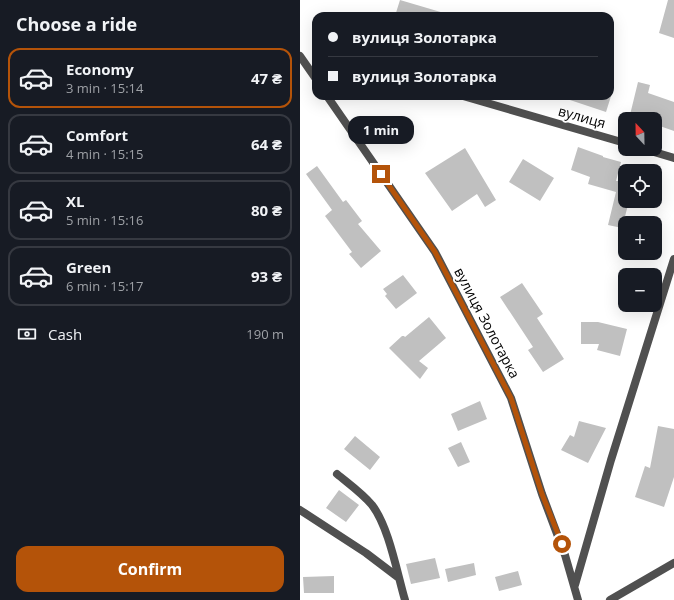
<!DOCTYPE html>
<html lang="en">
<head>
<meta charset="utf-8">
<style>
	body { margin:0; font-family:"Open Sans",sans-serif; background:#20242c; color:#f1f3f6; height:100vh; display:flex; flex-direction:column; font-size:15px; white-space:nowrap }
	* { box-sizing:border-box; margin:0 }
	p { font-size:13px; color:#9ea1a6 }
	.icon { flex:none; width:22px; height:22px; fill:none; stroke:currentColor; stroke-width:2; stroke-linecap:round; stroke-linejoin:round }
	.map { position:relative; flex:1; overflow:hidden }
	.drawer { display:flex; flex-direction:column; background:#171b24; width:300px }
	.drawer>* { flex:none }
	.banner { position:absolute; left:12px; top:12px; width:302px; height:88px; border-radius:12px; box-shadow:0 4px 16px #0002; display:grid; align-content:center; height:88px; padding:0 16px; background:#171b24 }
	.needle { width:26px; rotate:338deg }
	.controls { position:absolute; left:318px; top:112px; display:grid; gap:8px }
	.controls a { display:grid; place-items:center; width:44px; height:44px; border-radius:8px; background:#171b24; box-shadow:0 4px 16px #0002; font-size:20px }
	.end { position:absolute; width:18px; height:18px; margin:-9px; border:5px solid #b45309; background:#fff; box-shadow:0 0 0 2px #fff }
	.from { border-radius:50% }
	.bubble { position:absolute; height:28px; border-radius:12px; background:#171b24; box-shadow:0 4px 16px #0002; font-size:13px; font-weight:700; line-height:28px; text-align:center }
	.banner b { display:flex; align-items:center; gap:14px; height:38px; font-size:15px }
	.banner b+b { border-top:1px solid #363941 }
	.banner i { width:10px; height:10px; background:#f1f3f6 }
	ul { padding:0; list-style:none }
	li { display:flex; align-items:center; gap:12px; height:60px; margin:0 8px 6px; padding:0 8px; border:2px solid #363941; border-radius:12px }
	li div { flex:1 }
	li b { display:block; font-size:15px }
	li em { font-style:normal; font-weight:700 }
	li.selected { border-color:#b45309 }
	li>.icon { width:36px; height:36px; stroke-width:1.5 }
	h2 { padding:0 16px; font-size:18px; line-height:48px }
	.pay { display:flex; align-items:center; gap:10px; height:44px; padding:0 16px; font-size:15px }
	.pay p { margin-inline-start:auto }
	.cta { display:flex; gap:8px; margin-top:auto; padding:8px 16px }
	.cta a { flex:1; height:46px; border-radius:12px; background:#b45309; color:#fff; font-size:16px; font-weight:700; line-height:46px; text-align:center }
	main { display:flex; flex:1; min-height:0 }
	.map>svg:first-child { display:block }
	.building { fill:#c0c0c0 }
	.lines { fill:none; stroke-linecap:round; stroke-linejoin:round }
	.street { stroke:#505050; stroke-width:8 }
	.route { stroke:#b45309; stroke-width:5 }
	.labels { text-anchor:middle; stroke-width:3.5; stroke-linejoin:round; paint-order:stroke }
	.street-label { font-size:14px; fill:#000; stroke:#fff }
</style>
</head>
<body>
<main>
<section class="drawer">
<h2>Choose a ride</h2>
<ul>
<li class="selected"><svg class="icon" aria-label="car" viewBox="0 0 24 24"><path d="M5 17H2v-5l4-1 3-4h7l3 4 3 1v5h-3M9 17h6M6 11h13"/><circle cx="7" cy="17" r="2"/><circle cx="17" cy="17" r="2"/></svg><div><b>Economy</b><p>3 min · 15:14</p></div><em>47 ₴</em></li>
<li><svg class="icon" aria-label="car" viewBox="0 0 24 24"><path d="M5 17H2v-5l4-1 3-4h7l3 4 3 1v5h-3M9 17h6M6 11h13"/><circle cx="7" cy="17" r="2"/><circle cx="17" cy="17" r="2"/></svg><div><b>Comfort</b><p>4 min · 15:15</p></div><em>64 ₴</em></li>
<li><svg class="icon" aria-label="car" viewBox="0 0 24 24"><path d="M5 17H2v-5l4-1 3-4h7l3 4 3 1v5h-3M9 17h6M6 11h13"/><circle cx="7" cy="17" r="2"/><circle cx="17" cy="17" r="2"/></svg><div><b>XL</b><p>5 min · 15:16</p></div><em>80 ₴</em></li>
<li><svg class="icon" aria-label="car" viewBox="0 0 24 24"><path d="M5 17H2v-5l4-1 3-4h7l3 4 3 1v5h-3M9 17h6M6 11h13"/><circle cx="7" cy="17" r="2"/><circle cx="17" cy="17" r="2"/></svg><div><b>Green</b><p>6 min · 15:17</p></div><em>93 ₴</em></li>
</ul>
<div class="pay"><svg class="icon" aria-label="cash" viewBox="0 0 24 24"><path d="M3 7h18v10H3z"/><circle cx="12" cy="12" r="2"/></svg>Cash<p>190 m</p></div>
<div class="cta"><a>Confirm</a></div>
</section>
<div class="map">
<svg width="374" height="600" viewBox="0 0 374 600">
	<rect width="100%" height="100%" fill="#fff"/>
	<path class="building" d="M 100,0 L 144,13 L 144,16 L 95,16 Z
		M 368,0 L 374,0 L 374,38 L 359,33 Z
		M 338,82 L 350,85 L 348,93 L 374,102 L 374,131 L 357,125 L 359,119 L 329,119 Z
		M 264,96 L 311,96 L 306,112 L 264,98 Z
		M 278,147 L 303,156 L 303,157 L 321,162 L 316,181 L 318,181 L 321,172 L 325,172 L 325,201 L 329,201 L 322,228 L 308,225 L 316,192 L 288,184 L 290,177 L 271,170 Z
		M 165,148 L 196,200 L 185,207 L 177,194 L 152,211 L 125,173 Z
		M 223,159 L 254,178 L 240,201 L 209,182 Z
		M 17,166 L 43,202 L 46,200 L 62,221 L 58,224 L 81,251 L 61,268 L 49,254 L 52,252 L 25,216 L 32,210 L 6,174 Z
		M 103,275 L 117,293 L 96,309 L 85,296 L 87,294 L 83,289 Z
		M 222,283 L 243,314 L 237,318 L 264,359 L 243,372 L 228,350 L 233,347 L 200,297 Z
		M 129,317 L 146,338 L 119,361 L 128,368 L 120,379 L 89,348 L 102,336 L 104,336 L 105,337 Z
		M 281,322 L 298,322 L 327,329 L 320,356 L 297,350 L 299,344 L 281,344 Z
		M 180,401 L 187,419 L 158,431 L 151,414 Z
		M 279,421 L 306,428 L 288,463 L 261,450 L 270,435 L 274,437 Z
		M 358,426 L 374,429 L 374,477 L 364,507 L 335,497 L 345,466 L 350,468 Z
		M 55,436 L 80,457 L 70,470 L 44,449 Z
		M 161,442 L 170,462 L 158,467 L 148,448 Z
		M 39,490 L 59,505 L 46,522 L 26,508 Z
		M 135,558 L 140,578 L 111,584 L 106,564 Z
		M 174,563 L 176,575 L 148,582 L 145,569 Z
		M 218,571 L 222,585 L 199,591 L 195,577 Z
		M 34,576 L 34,593 L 4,593 L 3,577 Z"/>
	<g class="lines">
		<path class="street" d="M 0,56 L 16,79
			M 27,96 L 135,252 L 211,398 L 242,494 L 265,555 L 278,600
			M 163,96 L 325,143
			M 344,149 L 374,158
			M 37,474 C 49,484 62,493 72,505 C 89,527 97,573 105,600
			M 0,510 L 66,553 L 99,578
			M 275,585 L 311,460 L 374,259
			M 310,600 L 374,563"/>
	</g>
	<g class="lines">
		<path class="route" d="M 81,174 L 135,252 L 211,398 L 242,494 L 262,544"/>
	</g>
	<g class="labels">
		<g class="street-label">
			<text transform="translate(282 117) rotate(16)" y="5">вулиця</text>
			<text transform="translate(187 323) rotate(62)" y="5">вулиця Золотарка</text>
		</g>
	</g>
</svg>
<div class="controls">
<a><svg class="needle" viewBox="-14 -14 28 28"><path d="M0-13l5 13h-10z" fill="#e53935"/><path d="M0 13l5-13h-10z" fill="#9ea1a6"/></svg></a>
<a><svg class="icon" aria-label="locate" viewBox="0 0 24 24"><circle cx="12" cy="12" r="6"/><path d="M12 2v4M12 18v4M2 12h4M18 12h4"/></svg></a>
<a>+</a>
<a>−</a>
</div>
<i class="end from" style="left:262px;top:544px"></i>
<i class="end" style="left:81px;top:174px"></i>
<div class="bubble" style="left:48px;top:116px;width:66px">1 min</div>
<div class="banner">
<b><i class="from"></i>вулиця Золотарка</b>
<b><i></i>вулиця Золотарка</b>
</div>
</div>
</main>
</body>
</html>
